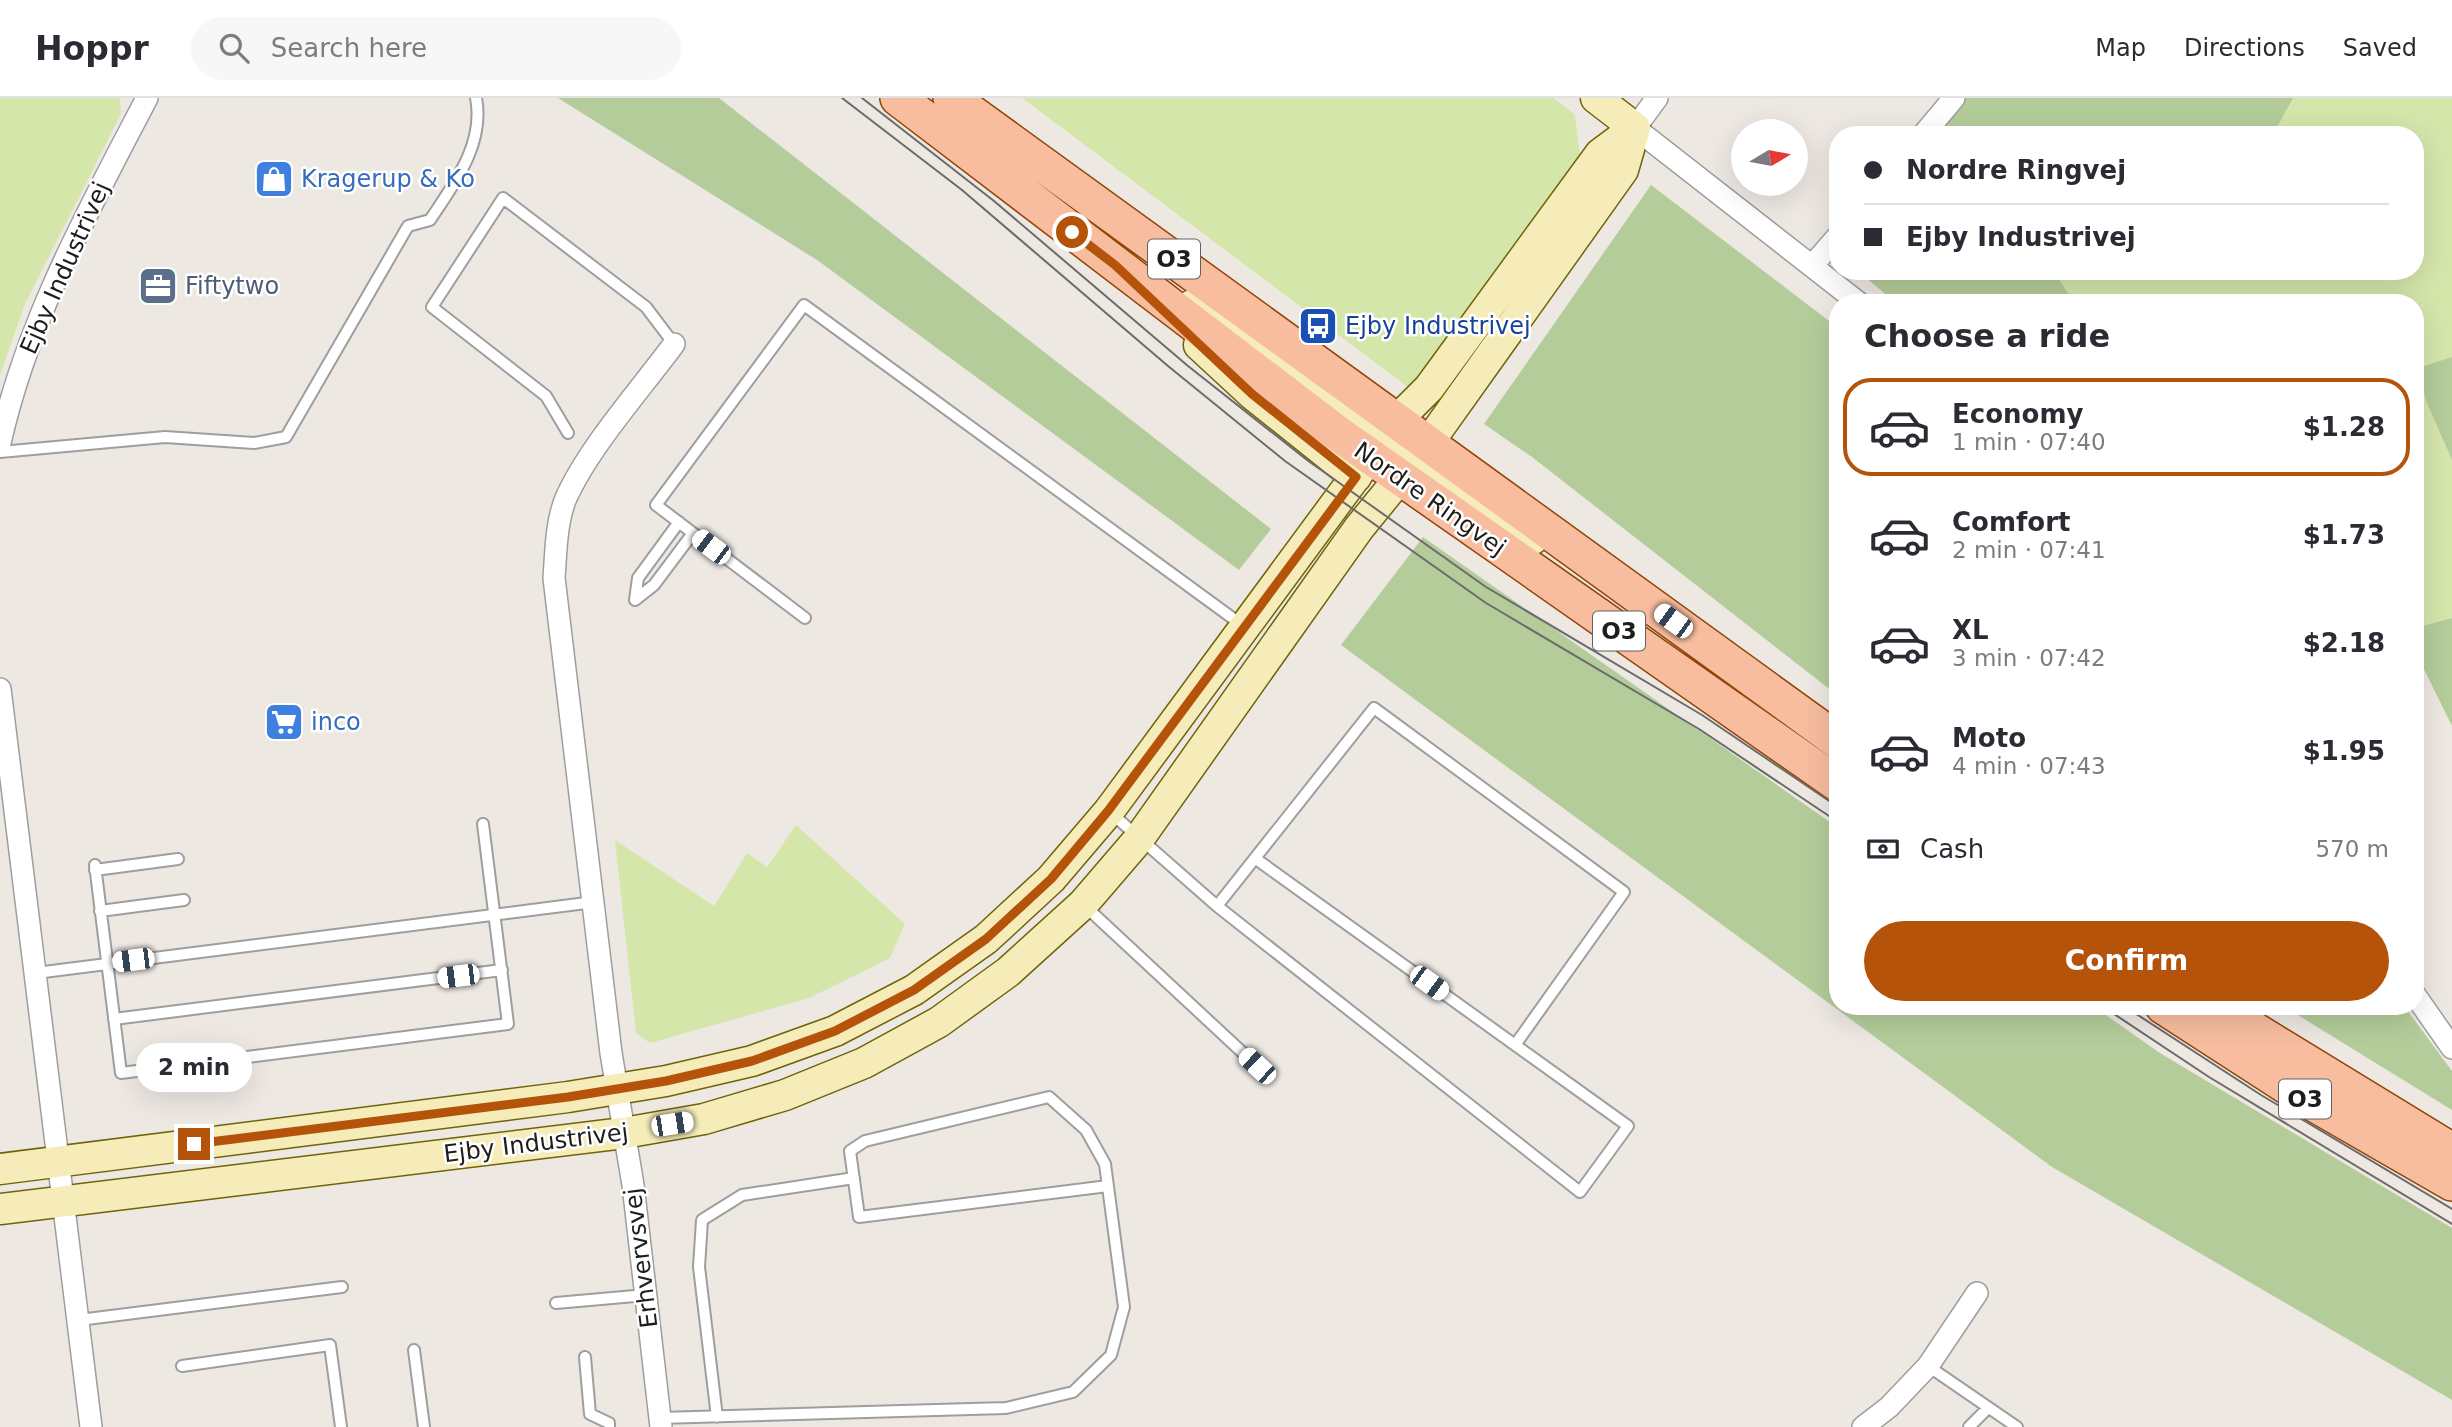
<!DOCTYPE html>
<html lang="en">
<head>
<meta charset="utf-8">
<style>
	body { margin:0; font-family:"DejaVu Sans",sans-serif; background:#f7f7f7; color:#2b2b33; height:100vh; display:flex; flex-direction:column; font-size:26px; white-space:nowrap }
	* { box-sizing:border-box; margin:0 }
	p { font-size:23px; color:#7c7c81 }
	.icon { flex:none; width:38px; height:38px; fill:none; stroke:currentColor; stroke-width:2; stroke-linecap:round; stroke-linejoin:round }
	.map { position:relative; flex:1; overflow:hidden }
	.details { position:absolute; left:1829px; top:196px; width:595px; height:721px; display:flex; flex-direction:column; background:#fff; border-radius:28px; box-shadow:0 7px 28px #0002 }
	.details>* { flex:none }
	.hud { position:absolute; left:1829px; top:28px; width:595px; height:154px; border-radius:28px; box-shadow:0 7px 28px #0002; display:grid; align-content:center; height:154px; padding:0 35px; background:#fff }
	.needle { width:46px; rotate:80deg }
	.tools { position:absolute; left:1731px; top:21px; display:grid; gap:14px }
	.tools a { display:grid; place-items:center; width:77px; height:77px; border-radius:50%; background:#fff; box-shadow:0 7px 28px #0002; font-size:35px }
	.end { position:absolute; width:32px; height:32px; margin:-16px; border:9px solid #b45309; background:#fff; box-shadow:0 0 0 4px #fff }
	.from { border-radius:50% }
	.bubble { position:absolute; height:49px; border-radius:24px; background:#fff; box-shadow:0 7px 28px #0002; font-size:23px; font-weight:700; line-height:49px; text-align:center }
	.car { position:absolute; width:21px; height:42px; margin:-21px -10px; border-radius:9px; box-shadow:0 0 5px 2px #0007; background:linear-gradient(#fff 24%,#345 0 40%,#fff 0 76%,#345 0 86%,#fff 0) }
	.hud b { display:flex; align-items:center; gap:24px; height:66px; font-size:26px }
	.hud b+b { border-top:2px solid #e1e1e2 }
	.hud i { width:18px; height:18px; background:#2b2b33 }
	ul { padding:0; list-style:none }
	li { display:flex; align-items:center; gap:21px; height:98px; margin:0 14px 10px; padding:0 21px; border:4px solid transparent; border-radius:28px }
	li div { flex:1 }
	li b { display:block; font-size:26px }
	li em { font-style:normal; font-weight:700 }
	li.current { border-color:#b45309 }
	li>.icon { width:63px; height:63px; stroke-width:1.5 }
	h2 { padding:0 35px; font-size:32px; line-height:84px }
	.pay { display:flex; align-items:center; gap:18px; height:77px; padding:0 35px; font-size:26px }
	.pay p { margin-inline-start:auto }
	.action { display:flex; gap:14px; margin-top:auto; padding:14px 35px }
	.action a { flex:1; height:80px; border-radius:42px; background:#b45309; color:#fff; font-size:28px; font-weight:700; line-height:80px; text-align:center }
	header { display:flex; align-items:center; gap:42px; box-sizing:border-box; height:98px; padding:0 35px; background:#fff; border-bottom:2px solid #e1e1e2 }
	header strong { font-size:33px }
	nav { display:flex; gap:38px; margin-inline-start:auto; font-size:24px }
	.search { width:490px; height:63px; background:#f7f7f7; display:flex; align-items:center; gap:18px; box-sizing:border-box; padding:0 24px; border-radius:38px; color:#7c7c81; font-size:26px }
	.map>svg:first-child { display:block }
	.grass { fill:#d5e6ab }
	.forest { fill:#b4cc9a }
	.lines { fill:none; stroke-linecap:round; stroke-linejoin:round }
	.lane-casing { stroke:#9e9e9e; stroke-width:14 }
	.street-casing { stroke:#9e9e9e; stroke-width:24 }
	.secondary-casing { stroke:#6f6309; stroke-width:33 }
	.primary-casing { stroke:#904406; stroke-width:38 }
	.lane { stroke:#fff; stroke-width:10 }
	.street { stroke:#fff; stroke-width:21 }
	.secondary { stroke:#f6ecb9; stroke-width:30 }
	.primary { stroke:#f8bd9f; stroke-width:35 }
	.tram { stroke:#6b6b6b; stroke-width:2 }
	.route { stroke:#b45309; stroke-width:9 }
	.labels { text-anchor:middle; stroke-width:5; stroke-linejoin:round; paint-order:stroke }
	.shield { fill:#fff; stroke:#616161; stroke-width:2 }
	.shield-label { font-size:23px; font-weight:bold; fill:#1d1d1d }
	.shop-label { font-size:24px; fill:#366cbe; stroke:#fff; text-anchor:start }
	.street-label { font-size:24px; fill:#1d1d1d; stroke:#fff }
	.service-label { font-size:24px; fill:#4e5e75; stroke:#fff; text-anchor:start }
	.transit-label { font-size:24px; fill:#164399; stroke:#fff; text-anchor:start }
</style>
</head>
<body>
<header>
<strong>Hoppr</strong>
<div class="search"><svg class="icon" aria-label="search" viewBox="0 0 24 24"><circle cx="10" cy="10" r="6"/><path d="M15 15l6 6"/></svg>Search here</div>
<nav><a>Map</a><a>Directions</a><a>Saved</a></nav>
</header>
<div class="map">
<svg width="2452" height="1329" viewBox="0 0 2452 1329">
	<rect width="100%" height="100%" fill="#eee8e3"/>
	<path class="grass" d="M 0,0 L 120,0 L 121,16 L 25,206 L 0,277 Z
		M 1022,0 L 1554,0 L 1575,17 L 1580,56 L 1412,292 Z
		M 2293,0 L 2452,0 L 2452,259 L 2418,270 L 2426,303 L 2452,362 L 2452,520 L 2415,530 L 2415,205 L 2074,205 L 2054,173 L 2415,173 L 2415,37 L 2273,37 Z
		M 796,727 L 905,826 L 890,860 L 809,900 L 650,945 L 636,935 L 615,742 L 714,808 L 747,755 L 767,769 Z"/>
	<path class="forest" d="M 558,0 L 719,0 L 1271,431 L 1239,472 L 817,162 Z
		M 1963,0 L 2293,0 L 2273,37 L 1933,37 Z
		M 1651,87 L 1837,229 L 1837,597 L 1532,359 L 1484,326 Z
		M 1858,173 L 2054,173 L 2074,205 L 1896,205 Z
		M 2452,259 L 2452,362 L 2426,303 L 2418,270 Z
		M 1423,439 L 1837,729 L 1838,908 L 2093,908 L 2160,955 L 2452,1130 L 2452,1302 L 2052,1069 L 1341,547 Z
		M 2452,520 L 2452,628 L 2415,553 L 2415,530 Z
		M 2283,908 L 2404,908 L 2452,973 L 2452,1012 Z"/>
	<g class="lines">
		<g class="lane-casing">
			<path id="lane" d="M 568,335 L 546,298 L 432,209 L 503,100 L 646,209 L 674,246
				M 0,354 L 165,339 L 254,345 L 286,339 L 408,128 L 430,122 C 454,86 485,46 476,0
				M 635,502 L 638,480 L 679,424
				M 635,502 L 654,487 L 693,435
				M 805,520 L 656,407 L 804,207 L 1242,527
				M 1111,715 L 1217,808 L 1580,1094 L 1628,1028 L 1256,761
				M 95,767 L 121,975 L 508,926 L 483,726
				M 95,772 L 178,761
				M 1085,808 L 1257,968
				M 1217,808 L 1374,610 L 1624,794 L 1515,947
				M 100,813 L 184,802
				M 36,875 L 594,804
				M 114,921 L 502,872
				M 556,1205 L 646,1197
				M 79,1222 L 342,1189
				M 414,1252 L 424,1329
				M 585,1259 L 590,1316 L 609,1325 L 609,1329
				M 182,1268 L 330,1247 L 341,1329
				M 1928,1268 L 2017,1329
				M 717,1319 L 699,1169 L 702,1122 L 742,1097 L 854,1080
				M 660,1320 L 1006,1310 L 1073,1294 L 1111,1257 L 1124,1209 L 1105,1066 L 1086,1032 L 1049,999 L 865,1043 L 850,1053 L 859,1119 L 1108,1088
				M 1969,1329 L 1988,1310"/>
		</g>
		<g class="street-casing">
			<path id="street" d="M 1657,0 L 1635,30 L 1859,205
				M 1923,37 L 1954,0
				M 1812,168 L 1838,138
				M 0,345 C 27,223 89,111 147,0
				M 0,591 L 91,1329
				M 2415,897 L 2452,950
				M 661,1329 L 633,1087 L 611,955 L 554,480 C 556,454 556,424 566,400 C 589,349 640,292 674,246
				M 1863,1329 L 1889,1309 L 1928,1268 L 1977,1195"/>
		</g>
		<g class="secondary-casing">
			<path id="secondary" d="M 1596,0 L 1635,30
				M 1192,207 L 1273,258 L 1384,340 L 1401,345
				M 1199,247 L 1252,296 L 1356,379
				M 1395,361 L 1412,365 L 1533,441
				M 0,1071 L 568,999 L 666,983 L 752,963 L 835,933 L 914,892 L 986,841 L 1051,781 L 1109,713 L 1398,321 L 1429,290 L 1600,56 L 1635,30
				M 0,1111 L 624,1035 L 704,1021 L 785,997 L 864,965 L 939,924 L 1008,874 L 1083,806 L 1138,742 L 1359,430 L 1429,344 L 1623,72 L 1635,30"/>
		</g>
		<g class="primary-casing">
			<path id="primary" d="M 898,0 L 1337,335 L 1838,686
				M 951,0 L 1838,643
				M 2163,908 L 2313,1005 L 2452,1085
				M 2215,908 L 2452,1053"/>
		</g>
		<use href="#lane" class="lane"/>
		<use href="#street" class="street"/>
		<use href="#secondary" class="secondary"/>
		<use href="#primary" class="primary"/>
		<path class="tram" d="M 842,0 L 962,92 L 1168,268 L 1285,363 L 1486,505 L 1699,631 L 1838,724
			M 862,0 L 994,103 L 1188,268 L 1307,362 L 1486,489 L 1702,617 L 1838,709
			M 2102,908 L 2209,979 L 2452,1126
			M 2124,908 L 2261,997 L 2452,1111"/>
	</g>
	<g class="lines">
		<path class="route" d="M 194,1046 L 568,999 L 666,983 L 752,963 L 835,933 L 914,892 L 986,841 L 1051,781 L 1108,713 L 1356,379 L 1252,296 L 1115,167 L 1072,134"/>
	</g>
	<defs>
		<g id="shop-square" transform="scale(2.0125)"><rect x="-9" y="-9" width="18" height="18" rx="4" fill="#3f7fe0" stroke="#fff"/><path d="M-5-2.5h2.3a2.7 3.5 0 0 1 5.4 0H5L5.5 6h-11ZM-1.5-2.5h3a1.5 2.3 0 0 0-3 0Z" fill="#fff"/></g>
		<g id="office-square" transform="scale(2.0125)"><rect x="-9" y="-9" width="18" height="18" rx="4" fill="#5c6f8a" stroke="#fff"/><path d="M-6-3h4V-5.5h4V-3h4V5H-6ZM-1-4.5V-3h2v-1.5ZM-6 0V1H6V0Z" fill="#fff"/></g>
		<g id="bus-square" transform="scale(2.0125)"><rect x="-9" y="-9" width="18" height="18" rx="4" fill="#1a4fb4" stroke="#fff"/><path d="M-5-6H5V4H4V6H2V4H-2V6H-4V4H-5ZM-3.5-4V0h7V-4ZM-3.5 1.2v1.5H-2V1.2ZM2 1.2v1.5H3.5V1.2Z" fill="#fff"/></g>
		<g id="supermarket-square" transform="scale(2.0125)"><rect x="-9" y="-9" width="18" height="18" rx="4" fill="#3f7fe0" stroke="#fff"/><path d="M-6-5.5h2.5l.6 2H6L4.5 2H-2.5L-4.4-4H-6ZM-1.5 3.2a1.3 1.3 0 1 0 .1 0ZM3 3.2a1.3 1.3 0 1 0 .1 0Z" fill="#fff"/></g>
	</defs>
	<g fill-rule="evenodd">
		<use href="#shop-square" x="274" y="81"/>
		<use href="#office-square" x="158" y="188"/>
		<use href="#bus-square" x="1318" y="228"/>
		<use href="#supermarket-square" x="284" y="624"/>
	</g>
	<g class="labels">
		<g class="shield">
			<rect x="1148" y="141.5" width="52" height="39" rx="5"/>
			<rect x="1593" y="513.5" width="52" height="39" rx="5"/>
			<rect x="2279" y="981.5" width="52" height="39" rx="5"/>
		</g>
		<g class="shield-label">
			<text x="1174" y="169">O3</text>
			<text x="1619" y="541">O3</text>
			<text x="2305" y="1009">O3</text>
		</g>
		<g class="shop-label">
			<text x="301" y="89">Kragerup &amp; Ko</text>
			<text x="311" y="632">inco</text>
		</g>
		<g class="street-label">
			<text transform="translate(65 170) rotate(-66)" y="8">Ejby Industrivej</text>
			<text transform="translate(1430 401) rotate(35)" y="8">Nordre Ringvej</text>
			<text transform="translate(536 1045) rotate(-7)" y="8">Ejby Industrivej</text>
			<text transform="translate(641 1160) rotate(-97)" y="8">Erhvervsvej</text>
		</g>
		<g class="service-label">
			<text x="185" y="196">Fiftytwo</text>
		</g>
		<g class="transit-label">
			<text x="1345" y="236">Ejby Industrivej</text>
		</g>
	</g>
</svg>
<div class="tools">
<a><svg class="needle" viewBox="-14 -14 28 28"><path d="M0-13l5 13h-10z" fill="#e53935"/><path d="M0 13l5-13h-10z" fill="#7c7c81"/></svg></a>
</div>
<i class="end from" style="left:1072px;top:134px"></i>
<i class="end" style="left:194px;top:1046px"></i>
<div class="bubble" style="left:136px;top:945px;width:116px">2 min</div>
<i class="car" style="left:711px;top:449px;rotate:307deg"></i>
<i class="car" style="left:1673px;top:523px;rotate:306deg"></i>
<i class="car" style="left:133px;top:862px;rotate:263deg"></i>
<i class="car" style="left:458px;top:878px;rotate:263deg"></i>
<i class="car" style="left:1429px;top:885px;rotate:126deg"></i>
<i class="car" style="left:1257px;top:968px;rotate:313deg"></i>
<i class="car" style="left:672px;top:1026px;rotate:81deg"></i>
<div class="hud">
<b><i class="from"></i>Nordre Ringvej</b>
<b><i></i>Ejby Industrivej</b>
</div>
<section class="details">
<h2>Choose a ride</h2>
<ul>
<li class="current"><svg class="icon" aria-label="car" viewBox="0 0 24 24"><path d="M5 17H2v-5l4-1 3-4h7l3 4 3 1v5h-3M9 17h6M6 11h13"/><circle cx="7" cy="17" r="2"/><circle cx="17" cy="17" r="2"/></svg><div><b>Economy</b><p>1 min · 07:40</p></div><em>$1.28</em></li>
<li><svg class="icon" aria-label="car" viewBox="0 0 24 24"><path d="M5 17H2v-5l4-1 3-4h7l3 4 3 1v5h-3M9 17h6M6 11h13"/><circle cx="7" cy="17" r="2"/><circle cx="17" cy="17" r="2"/></svg><div><b>Comfort</b><p>2 min · 07:41</p></div><em>$1.73</em></li>
<li><svg class="icon" aria-label="car" viewBox="0 0 24 24"><path d="M5 17H2v-5l4-1 3-4h7l3 4 3 1v5h-3M9 17h6M6 11h13"/><circle cx="7" cy="17" r="2"/><circle cx="17" cy="17" r="2"/></svg><div><b>XL</b><p>3 min · 07:42</p></div><em>$2.18</em></li>
<li><svg class="icon" aria-label="car" viewBox="0 0 24 24"><path d="M5 17H2v-5l4-1 3-4h7l3 4 3 1v5h-3M9 17h6M6 11h13"/><circle cx="7" cy="17" r="2"/><circle cx="17" cy="17" r="2"/></svg><div><b>Moto</b><p>4 min · 07:43</p></div><em>$1.95</em></li>
</ul>
<div class="pay"><svg class="icon" aria-label="cash" viewBox="0 0 24 24"><path d="M3 7h18v10H3z"/><circle cx="12" cy="12" r="2"/></svg>Cash<p>570 m</p></div>
<div class="action"><a>Confirm</a></div>
</section>
</div>
</body>
</html>
